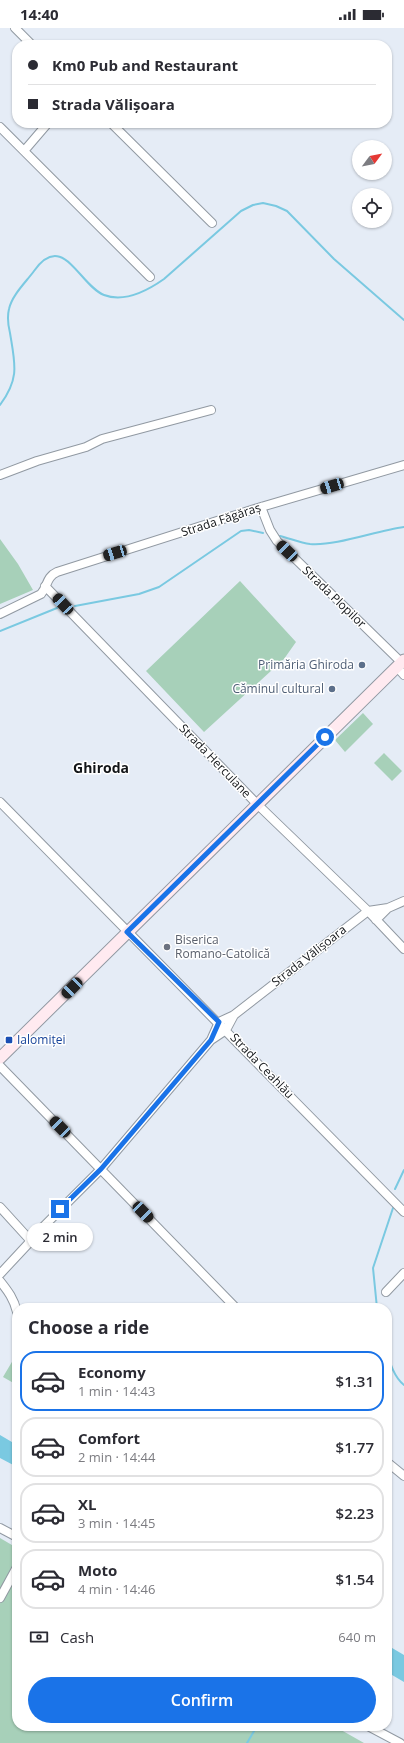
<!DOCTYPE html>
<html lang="en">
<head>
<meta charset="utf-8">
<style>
	body { margin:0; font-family:"Open Sans",sans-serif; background:#f7f7f7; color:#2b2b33; height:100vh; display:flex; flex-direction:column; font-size:15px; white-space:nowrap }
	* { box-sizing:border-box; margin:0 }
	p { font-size:13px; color:#7c7c81 }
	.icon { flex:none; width:22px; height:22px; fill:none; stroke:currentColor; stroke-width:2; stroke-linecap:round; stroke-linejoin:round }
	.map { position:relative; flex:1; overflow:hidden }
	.panel { position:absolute; left:12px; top:1275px; width:380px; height:428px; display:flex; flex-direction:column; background:#fff; border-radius:16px; box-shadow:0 1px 3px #0004 }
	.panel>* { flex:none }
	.banner { position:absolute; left:12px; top:12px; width:380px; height:88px; border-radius:16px; box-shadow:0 1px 3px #0004; display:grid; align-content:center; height:88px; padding:0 16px; background:#fff }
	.needle { width:26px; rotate:58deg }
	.tools { position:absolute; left:352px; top:112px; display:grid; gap:8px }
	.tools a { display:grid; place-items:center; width:40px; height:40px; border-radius:50%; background:#fff; box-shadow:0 1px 3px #0004; font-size:20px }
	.end { position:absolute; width:18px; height:18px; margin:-9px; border:5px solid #1a73e8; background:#fff; box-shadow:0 0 0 2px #fff }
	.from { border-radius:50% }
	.bubble { position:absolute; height:28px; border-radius:14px; background:#fff; box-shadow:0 1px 3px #0004; font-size:13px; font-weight:600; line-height:28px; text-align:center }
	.car { position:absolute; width:12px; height:24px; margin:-12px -6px; border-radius:5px; box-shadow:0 0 3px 1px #0007; background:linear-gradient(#222 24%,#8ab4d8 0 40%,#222 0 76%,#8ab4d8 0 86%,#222 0) }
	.banner b { display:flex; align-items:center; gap:14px; height:38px; font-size:15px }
	.banner b+b { border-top:1px solid #e1e1e2 }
	.banner i { width:10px; height:10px; background:#2b2b33 }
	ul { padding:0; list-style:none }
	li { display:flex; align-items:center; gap:12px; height:60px; margin:0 8px 6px; padding:0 8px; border:2px solid #e1e1e2; border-radius:16px }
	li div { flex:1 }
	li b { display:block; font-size:15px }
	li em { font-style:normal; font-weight:600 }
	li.selected { border-color:#1a73e8 }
	li>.icon { width:36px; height:36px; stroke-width:1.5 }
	h2 { padding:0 16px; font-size:18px; line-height:48px }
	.pay { display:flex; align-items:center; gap:10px; height:44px; padding:0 16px; font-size:15px }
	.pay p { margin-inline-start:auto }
	.action { display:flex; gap:8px; margin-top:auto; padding:8px 16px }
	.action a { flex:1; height:46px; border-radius:24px; background:#1a73e8; color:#fff; font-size:16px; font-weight:600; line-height:46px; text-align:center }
	.status { display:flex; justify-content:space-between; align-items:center; height:28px; padding:0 20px; background:#fff; direction:ltr }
	.status svg { height:11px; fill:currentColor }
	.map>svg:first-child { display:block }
	.green { fill:#a7d0b9 }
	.water { fill:#7ac9e1 }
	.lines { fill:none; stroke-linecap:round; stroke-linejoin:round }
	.stream { stroke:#7ac9e1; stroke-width:2 }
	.street-casing { stroke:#9199a2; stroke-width:10 }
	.secondary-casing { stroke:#9199a2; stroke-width:13 }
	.street { stroke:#fff; stroke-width:8 }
	.secondary { stroke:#ffeaf0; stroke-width:11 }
	.route { stroke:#1a73e8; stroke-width:5 }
	.service-dot { fill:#5c6f8a; stroke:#fff; stroke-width:1.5 }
	.worship-dot { fill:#6b7280; stroke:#fff; stroke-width:1.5 }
	.transit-dot { fill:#1a4fb4; stroke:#fff; stroke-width:1.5 }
	.labels { text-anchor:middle; stroke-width:3; stroke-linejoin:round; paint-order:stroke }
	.street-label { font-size:12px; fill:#121518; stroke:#fff }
	.service-label { font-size:12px; fill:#4e5e75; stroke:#fff; text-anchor:end }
	.worship-label { font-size:12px; fill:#5b616d; stroke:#fff; text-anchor:start }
	.transit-label { font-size:12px; fill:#164399; stroke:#fff; text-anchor:start }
	.quarter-label { font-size:14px; font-weight:bold; fill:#121518; stroke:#fff }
</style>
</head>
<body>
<div class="status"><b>14:40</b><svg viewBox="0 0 49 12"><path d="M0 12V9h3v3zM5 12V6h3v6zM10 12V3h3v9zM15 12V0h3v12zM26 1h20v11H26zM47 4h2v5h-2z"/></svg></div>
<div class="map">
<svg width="404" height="1715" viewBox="0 0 404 1715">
	<rect width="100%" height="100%" fill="#e5ecf6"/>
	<path class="green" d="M 0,511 L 18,536 L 33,562 L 0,576 Z
		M 240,553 L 296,614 L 284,631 L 204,704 L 146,643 Z
		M 363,685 L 373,696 L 345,724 L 335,712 Z
		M 384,725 L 402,743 L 392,753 L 374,735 Z
		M 16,1327 L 17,1327 L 17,1357 L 3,1349 Z
		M 0,1510 L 17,1520 L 17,1698 L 334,1698 L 364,1715 L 0,1715 Z"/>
	<path class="water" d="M 0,1407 L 17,1417 L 17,1439 L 0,1430 Z
		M 387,1617 L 404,1627 L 404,1654 L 387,1644 Z"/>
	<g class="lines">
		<path class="stream" d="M 0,377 C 20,350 15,336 10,305 C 8,297 7,289 9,281 C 12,267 26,254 34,243 C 63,202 79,257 104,267 C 125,275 147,263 164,251 L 241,183 L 253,177 L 263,175 L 276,178 L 287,183 L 334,231 L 404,292
			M 280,508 C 289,510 300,515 310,516 C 337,518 375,503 404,499
			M 75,578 L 139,566 L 159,559 L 241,503 L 249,502 L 263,505
			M 0,603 L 57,580
			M 395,1161 L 404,1142
			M 377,1280 L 373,1240 L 393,1180
			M 387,1324 C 390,1335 394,1349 404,1357
			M 247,1715 L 257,1698"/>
		<g class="street-casing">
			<path id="street" d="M 15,0 L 32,17
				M 111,95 L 212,195
				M 0,99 L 150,249
				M 24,123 L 48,95
				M 0,447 L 37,433 L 86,419 L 102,411 L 211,382
				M 261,479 L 270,502 L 277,513 L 401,634
				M 45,558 L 257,776 L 368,883 L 404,921
				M 0,586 L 41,566 C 48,558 46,549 57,544 L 261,479 L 404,437
				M 397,639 L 404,647
				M 0,774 C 134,911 270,1047 404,1184
				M 388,880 L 404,873
				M 234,987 L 226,1002 L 211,1012 L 219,994 L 234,987 L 368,883 L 388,880 L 376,892
				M 0,1038 L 236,1280
				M 0,1179 L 30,1212
				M 0,1246 L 28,1216 L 30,1212 L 101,1141 L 211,1012
				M 0,1253 C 8,1263 14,1271 17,1284
				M 386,1264 L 404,1245
				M 387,1434 L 404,1448
				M 0,1500 L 17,1509
				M 0,1570 L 17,1539
				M 368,1698 L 400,1715"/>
		</g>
		<g class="secondary-casing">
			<path id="secondary" d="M 0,1030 L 404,632"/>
		</g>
		<use href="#street" class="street"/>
		<use href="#secondary" class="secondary"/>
	</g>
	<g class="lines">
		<path class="route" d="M 60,1181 L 101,1141 L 211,1012 L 219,994 L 127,904 L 325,709"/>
	</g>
	<g class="service-dot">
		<circle cx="362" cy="637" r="4"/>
		<circle cx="332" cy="661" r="4"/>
	</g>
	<circle class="worship-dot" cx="167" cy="919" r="4"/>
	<rect class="transit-dot" x="5" y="1008" width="8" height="8" rx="2"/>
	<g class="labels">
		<g class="street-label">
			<text transform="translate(221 492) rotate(-18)" y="4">Strada Făgăraș</text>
			<text transform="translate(334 569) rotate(44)" y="4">Strada Plopilor</text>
			<text transform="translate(215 733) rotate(46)" y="4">Strada Herculane</text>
			<text transform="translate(309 928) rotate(-38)" y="4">Strada Vălișoara</text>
			<text transform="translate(262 1038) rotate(46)" y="4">Strada Ceahlău</text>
		</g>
		<g class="service-label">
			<text x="354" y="641">Primăria Ghiroda</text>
			<text x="324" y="665">Căminul cultural</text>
		</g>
		<g class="worship-label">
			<text x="175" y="916">Biserica<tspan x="175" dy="14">Romano-Catolică</tspan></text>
		</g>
		<g class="transit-label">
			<text x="17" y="1016">Ialomiței</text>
		</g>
		<g class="quarter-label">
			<text x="101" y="745">Ghiroda</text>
		</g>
	</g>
</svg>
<div class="tools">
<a><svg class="needle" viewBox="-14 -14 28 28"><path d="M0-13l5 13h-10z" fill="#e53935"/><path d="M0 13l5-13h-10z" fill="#7c7c81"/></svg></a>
<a><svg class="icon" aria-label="locate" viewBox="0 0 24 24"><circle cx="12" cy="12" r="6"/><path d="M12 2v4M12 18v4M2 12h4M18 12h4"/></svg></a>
</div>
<i class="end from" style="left:325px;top:709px"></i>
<i class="end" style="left:60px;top:1181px"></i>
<div class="bubble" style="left:27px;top:1195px;width:66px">2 min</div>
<i class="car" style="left:332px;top:458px;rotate:253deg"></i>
<i class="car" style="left:287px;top:523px;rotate:314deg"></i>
<i class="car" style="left:115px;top:525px;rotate:253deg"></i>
<i class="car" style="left:63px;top:576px;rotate:317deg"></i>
<i class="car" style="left:72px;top:960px;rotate:225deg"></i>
<i class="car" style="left:60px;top:1099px;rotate:315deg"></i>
<i class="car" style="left:143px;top:1184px;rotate:136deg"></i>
<div class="banner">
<b><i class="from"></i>Km0 Pub and Restaurant</b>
<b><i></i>Strada Vălișoara</b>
</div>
<section class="panel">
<h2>Choose a ride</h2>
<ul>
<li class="selected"><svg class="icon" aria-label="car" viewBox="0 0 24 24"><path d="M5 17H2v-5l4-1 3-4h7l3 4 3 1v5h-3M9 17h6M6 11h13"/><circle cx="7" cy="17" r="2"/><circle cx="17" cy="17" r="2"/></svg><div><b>Economy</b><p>1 min · 14:43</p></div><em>$1.31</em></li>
<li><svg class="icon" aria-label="car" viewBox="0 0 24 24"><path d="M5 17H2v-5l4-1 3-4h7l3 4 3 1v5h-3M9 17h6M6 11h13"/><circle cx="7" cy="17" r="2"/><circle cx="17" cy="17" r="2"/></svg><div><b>Comfort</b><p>2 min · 14:44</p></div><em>$1.77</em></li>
<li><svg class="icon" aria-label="car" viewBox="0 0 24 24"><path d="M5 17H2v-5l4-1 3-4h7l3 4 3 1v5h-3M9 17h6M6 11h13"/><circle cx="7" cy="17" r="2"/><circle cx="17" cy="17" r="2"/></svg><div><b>XL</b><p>3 min · 14:45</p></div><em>$2.23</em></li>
<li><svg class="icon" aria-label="car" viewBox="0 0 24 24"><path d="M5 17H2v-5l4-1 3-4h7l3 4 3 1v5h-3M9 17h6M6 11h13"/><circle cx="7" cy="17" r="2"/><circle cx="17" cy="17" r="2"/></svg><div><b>Moto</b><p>4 min · 14:46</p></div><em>$1.54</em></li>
</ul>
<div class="pay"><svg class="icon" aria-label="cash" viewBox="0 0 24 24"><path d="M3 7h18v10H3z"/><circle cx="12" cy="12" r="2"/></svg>Cash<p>640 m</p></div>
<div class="action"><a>Confirm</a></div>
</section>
</div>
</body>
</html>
